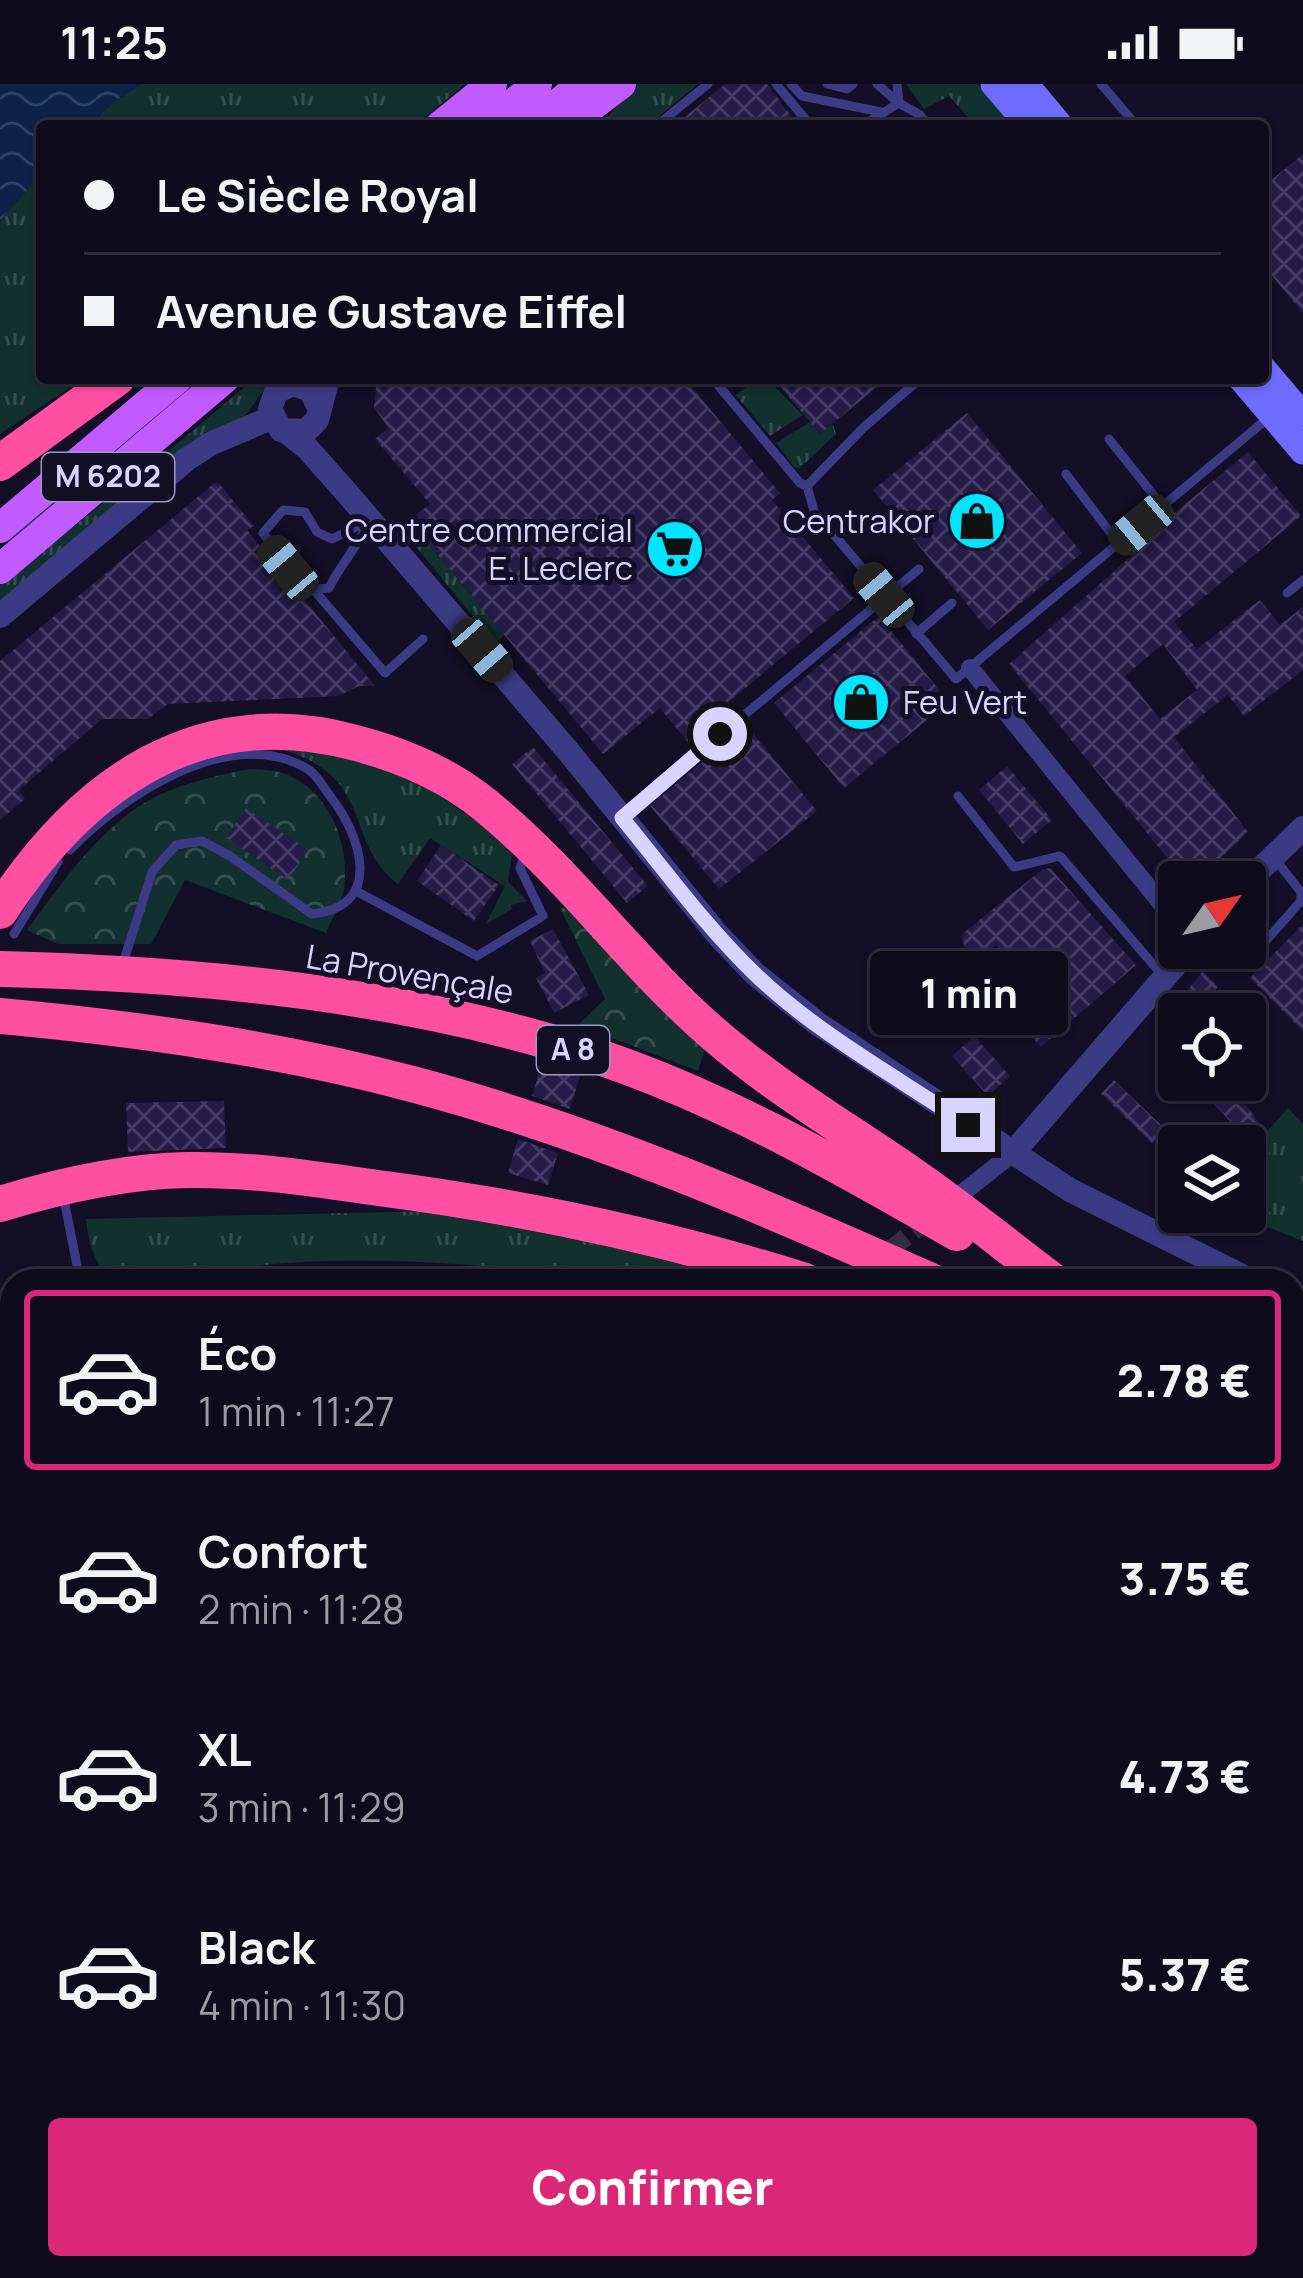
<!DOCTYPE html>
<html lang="fr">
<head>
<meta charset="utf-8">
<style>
	body { margin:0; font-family:Manrope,sans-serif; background:#171425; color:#f1f3f6; height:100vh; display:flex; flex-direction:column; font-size:45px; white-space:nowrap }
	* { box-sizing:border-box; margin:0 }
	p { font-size:39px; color:#9b9ba3 }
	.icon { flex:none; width:66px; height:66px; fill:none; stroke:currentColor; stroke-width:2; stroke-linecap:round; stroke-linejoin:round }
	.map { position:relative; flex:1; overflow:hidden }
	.details { position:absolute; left:0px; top:1185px; width:1305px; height:1011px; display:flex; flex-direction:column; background:#0e0b1c; border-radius:36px 36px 0 0; box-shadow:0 3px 9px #0004,0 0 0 3px #2e2b3b }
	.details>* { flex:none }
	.banner { position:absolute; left:36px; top:36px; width:1233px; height:264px; border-radius:12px; box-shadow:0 3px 9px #0004,0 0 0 3px #2e2b3b; display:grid; align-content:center; height:264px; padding:0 48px; background:#0e0b1c }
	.needle { width:78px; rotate:56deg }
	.controls { position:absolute; left:1158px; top:777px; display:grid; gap:24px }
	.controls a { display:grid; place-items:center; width:108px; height:108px; border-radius:12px; background:#0e0b1c; box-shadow:0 3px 9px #0004,0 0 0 3px #2e2b3b; font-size:60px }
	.end { position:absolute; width:54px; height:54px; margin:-27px; border:15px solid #d9d4ff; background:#111; box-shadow:0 0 0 6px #111 }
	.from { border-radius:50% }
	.bubble { position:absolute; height:84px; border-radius:12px; background:#0e0b1c; box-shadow:0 3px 9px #0004,0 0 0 3px #2e2b3b; font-size:39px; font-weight:800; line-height:84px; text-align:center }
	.car { position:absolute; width:36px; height:72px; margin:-36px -18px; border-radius:15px; box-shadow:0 0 9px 3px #0007; background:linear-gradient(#222 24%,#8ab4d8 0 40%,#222 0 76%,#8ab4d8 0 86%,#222 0) }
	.banner b { display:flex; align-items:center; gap:42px; height:114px; font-size:45px }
	.banner b+b { border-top:3px solid #2e2b3b }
	.banner i { width:30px; height:30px; background:#f1f3f6 }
	ul { padding:21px 0 0; list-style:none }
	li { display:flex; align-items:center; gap:36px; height:180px; margin:0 24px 18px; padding:0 24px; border:6px solid transparent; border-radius:12px }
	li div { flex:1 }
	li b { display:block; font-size:45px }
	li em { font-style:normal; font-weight:800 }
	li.current { border-color:#db2777 }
	li>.icon { width:108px; height:108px; stroke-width:1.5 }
	.primary-button { display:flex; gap:24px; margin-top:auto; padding:24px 48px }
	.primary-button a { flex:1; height:138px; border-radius:12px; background:#db2777; color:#fff; font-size:48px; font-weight:800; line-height:138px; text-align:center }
	.status { display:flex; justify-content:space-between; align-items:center; height:84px; padding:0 60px; background:#0e0b1c; direction:ltr }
	.status svg { height:33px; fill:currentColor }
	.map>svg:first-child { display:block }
	.grass { fill:url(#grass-tufts) }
	.forest { fill:url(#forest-crowns) }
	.garden { fill:#12302f }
	.water { fill:url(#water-waves) }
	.building { fill:url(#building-cross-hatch); fill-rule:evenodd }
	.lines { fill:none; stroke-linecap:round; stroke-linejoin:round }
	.minor-tunnel { stroke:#312d47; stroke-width:18; stroke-dasharray:18 9; stroke-linecap:butt }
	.service { stroke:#3d3a85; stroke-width:9 }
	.pedestrian { stroke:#3d3a85; stroke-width:15 }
	.minor { stroke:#3d3a85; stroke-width:18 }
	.tertiary { stroke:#3d3a85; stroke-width:24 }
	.secondary { stroke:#6f6bff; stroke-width:27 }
	.primary { stroke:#c25bff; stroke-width:30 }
	.motorway { stroke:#ff4fa3; stroke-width:36 }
	.tram { stroke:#00e5ff; stroke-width:3 }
	.route { stroke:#d9d4ff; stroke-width:15 }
	.labels { text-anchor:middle; stroke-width:10; stroke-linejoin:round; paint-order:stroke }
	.shield { fill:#130f26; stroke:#9e99be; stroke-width:3 }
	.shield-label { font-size:30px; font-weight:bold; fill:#d9d4ff }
	.poi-label { font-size:33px; fill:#d9d4ff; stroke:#130f26; text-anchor:end }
	.street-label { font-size:33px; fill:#d9d4ff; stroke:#130f26 }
</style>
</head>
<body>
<div class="status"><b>11:25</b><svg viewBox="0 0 49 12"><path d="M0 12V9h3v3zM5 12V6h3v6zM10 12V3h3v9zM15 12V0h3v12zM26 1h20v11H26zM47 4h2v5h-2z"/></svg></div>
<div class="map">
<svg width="1303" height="2194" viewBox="0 0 1303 2194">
	<defs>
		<pattern id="grass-tufts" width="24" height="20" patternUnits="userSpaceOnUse" patternTransform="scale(3)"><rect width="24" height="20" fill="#12302f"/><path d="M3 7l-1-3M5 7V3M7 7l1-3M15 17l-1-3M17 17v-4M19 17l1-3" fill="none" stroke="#344d4e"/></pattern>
		<pattern id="forest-crowns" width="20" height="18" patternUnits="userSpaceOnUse" patternTransform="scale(3)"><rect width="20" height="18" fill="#12302f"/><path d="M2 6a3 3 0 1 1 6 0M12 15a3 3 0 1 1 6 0" fill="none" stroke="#344d4e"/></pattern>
		<pattern id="water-waves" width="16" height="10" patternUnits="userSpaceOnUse" patternTransform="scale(3)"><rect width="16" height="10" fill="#0c2248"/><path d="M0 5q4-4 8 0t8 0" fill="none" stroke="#2f4163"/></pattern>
		<pattern id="building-cross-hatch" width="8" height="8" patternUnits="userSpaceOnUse" patternTransform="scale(3)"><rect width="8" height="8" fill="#241b47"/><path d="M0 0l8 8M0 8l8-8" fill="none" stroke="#433b63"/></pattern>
	</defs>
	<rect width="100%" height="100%" fill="#130f26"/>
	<path class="grass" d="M 141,0 L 465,0 L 414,42 L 90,42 L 110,21 Z
		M 636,0 L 698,0 L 647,42 L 600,42 Z
		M 906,0 L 978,0 L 1013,42 L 976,42 L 949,12 L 924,25 Z
		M 42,90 L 42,294 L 84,294 L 0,350 L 0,136 Z
		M 255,294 L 272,294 L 246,331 L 161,386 L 0,524 L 0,501 L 4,497 L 157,377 Z
		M 758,294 L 766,294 L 803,331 L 770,352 L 736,311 Z
		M 810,338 L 820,350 L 833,340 L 836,350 L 800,384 L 794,383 L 776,359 Z
		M 409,436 L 504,551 L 499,557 L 491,555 L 418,465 L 408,451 Z
		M 292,659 L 405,689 L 513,762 L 508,798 L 527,817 L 511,821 L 512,825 L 486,840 L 505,802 L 430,754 L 398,800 C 340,755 380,692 274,663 Z
		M 1288,1024 L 1303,1040 L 1303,1157 L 1230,1128 L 1245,1128 L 1245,1073 Z
		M 436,1127 L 562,1144 L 767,1197 L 592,1197 L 575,1191 C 469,1180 361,1170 255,1182 C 215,1186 157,1207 118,1197 C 96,1192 88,1154 86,1135 Z"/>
	<path class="forest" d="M 250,685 C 262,686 277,686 288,691 C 330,709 350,760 344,804 C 341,819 332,835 326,849 L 185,796 L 151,860 L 58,860 L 27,846 C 62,799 104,737 159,711 C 188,698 218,691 250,685 Z
		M 560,824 L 579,826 L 707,958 L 698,987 L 578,941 L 605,915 Z"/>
	<path class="garden" d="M 12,1416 L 12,2073 L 0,2073 L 0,1423 Z"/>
	<path class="water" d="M 0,0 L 141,0 L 110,21 L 89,42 L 42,42 L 42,90 L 0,136 Z"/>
	<path class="building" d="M 725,0 L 767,0 L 799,42 L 674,42 Z
		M 1303,70 L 1303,229 L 1263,181 L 1263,103 Z
		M 377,294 L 684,294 L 780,409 L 772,416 L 854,514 L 727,619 L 735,627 L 692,663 L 660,624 L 603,670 L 409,436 L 430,420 L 375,355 L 388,344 L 374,323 Z
		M 773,294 L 888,294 L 820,350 Z
		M 967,329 L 1082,469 L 988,546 L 873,406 Z
		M 1248,368 L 1301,432 L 1174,538 L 1197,565 L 1260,516 L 1280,541 L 1303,523 L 1303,586 L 1244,632 L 1228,611 L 1174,653 L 1248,748 L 1195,798 L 1187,798 L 1009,580 L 1136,468 L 1132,464 ZM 1163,560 L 1197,606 L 1160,635 L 1125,592 Z
		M 217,397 L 254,442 L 247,446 L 375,602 L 359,602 L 339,612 L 168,620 L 148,635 L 102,635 L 19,706 L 25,715 L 0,736 L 0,577 Z
		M 879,532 L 949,618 L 844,704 L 774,619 Z
		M 746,641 L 817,727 L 719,805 L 650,722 Z
		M 533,663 L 648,802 L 627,819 L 512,680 Z
		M 1007,682 L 1052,736 L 1023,760 L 979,706 Z
		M 246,724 L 308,766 L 288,796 L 226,754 Z
		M 441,761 L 499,801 L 474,837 L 417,797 Z
		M 1050,784 L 1136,881 L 1041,963 L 993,910 L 1018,890 L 996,861 L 982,873 L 966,867 L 961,851 L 1043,785 Z
		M 1303,840 L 1303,947 L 1250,894 Z
		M 553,845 L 589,911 L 554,929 L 536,894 L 545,889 L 530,857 Z
		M 1203,887 L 1218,903 L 1199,922 L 1186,908 Z
		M 974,952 L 1010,992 L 988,1012 L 952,972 Z
		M 542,979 L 580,992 L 570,1025 L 532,1012 Z
		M 1114,996 L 1166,1046 L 1152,1059 L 1101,1010 Z
		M 1192,996 L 1228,996 L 1263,1044 L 1249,1058 Z
		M 224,1017 L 226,1064 L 128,1068 L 126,1019 Z
		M 518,1055 L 558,1069 L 548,1101 L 508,1089 Z"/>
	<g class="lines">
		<path class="minor-tunnel" d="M 849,1197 L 931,1134"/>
		<path class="service" d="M 776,0 L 811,42
			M 791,0 L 802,12 L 881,28
			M 827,0 L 847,5 L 853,0
			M 877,0 L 899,19
			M 897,0 L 899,19
			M 1101,0 L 1137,42
			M 656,42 L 708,0
			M 862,42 L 899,19 L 920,31 L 929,42
			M 712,294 L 800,399 L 807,402 L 814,427 L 956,595 L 1268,334
			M 1109,355 L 1163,423
			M 1066,390 L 1119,460
			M 807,402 L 863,344 L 921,294
			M 283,426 L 305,428 L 317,448 L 332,455 L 370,436 C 358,462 341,480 329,504 L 306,506 L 263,449 Z
			M 313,505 L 385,589 L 423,555
			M 1287,509 L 1303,496
			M 916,550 L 952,519
			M 958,712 L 1014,783 L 1060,772 L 1163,892
			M 626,730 L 919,485
			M 70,766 C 122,712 229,640 306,684 C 316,689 323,703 330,712 C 361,751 385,823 312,830 L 230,772 L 202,757 L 176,761 L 152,788 L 123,879
			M 356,807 L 477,872 L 543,832 L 520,784 L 525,770
			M 14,850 L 58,778
			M 1224,864 L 1235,877 L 1246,879 L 1301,817 L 1301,808 L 1275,775
			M 63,1110 L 80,1197
			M 910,2194 L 921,2184
			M 964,2194 L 975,2184"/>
		<path class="pedestrian" d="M 173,2194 L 184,2184"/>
		<path class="minor" d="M 970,584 L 1179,841
			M 957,1113 L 1012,1070
			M 298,1197 L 477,1197
			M 0,1218 L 12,1220
			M 1293,1557 L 1303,1563"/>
		<path class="tertiary" d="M 319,323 L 310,306 L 293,300 L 276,308 L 270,325 L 281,346 L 306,347 L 317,336 L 328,294
			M 288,349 L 307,364 L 347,409 L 568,667 L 717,850 L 755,890 L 818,940 L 1070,1106 L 1252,1197
			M 0,532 L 187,375 L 212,359 L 271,334
			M 1245,800 L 1303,744
			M 1012,1070 L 1190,864
			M 1293,1220 L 1303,1226
			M 1293,2164 L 1303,2159
			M 1217,2194 L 1244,2184"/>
		<path class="secondary" d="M 994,0 L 1030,42
			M 1025,0 L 1060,42
			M 1263,285 L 1303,332
			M 1241,294 L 1303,367
			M 1293,1789 L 1303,1777
			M 1293,1882 L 1303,1872
			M 886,2194 L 896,2184
			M 988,2194 L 997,2184"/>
		<path class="primary" d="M 440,42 L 492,0
			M 486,42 L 537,0
			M 531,42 L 582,0
			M 565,42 L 621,0
			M 0,444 L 178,294
			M 0,485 L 225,294"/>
		<path class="motorway" d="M 0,379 L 117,294
			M 0,827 C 82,700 199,616 356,659 C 402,671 448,691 485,721 C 570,790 633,881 716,952 C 775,1003 844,1044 908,1088 C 958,1122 1005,1161 1053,1197
			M 0,885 C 203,890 412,910 605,975 C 730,1018 843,1084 957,1149
			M 0,932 C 139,945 277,964 412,1000 C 590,1047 763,1122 931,1197
			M 0,1120 C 59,1102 126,1087 188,1086 C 252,1085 315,1095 378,1104 C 525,1123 663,1152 805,1197
			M 1293,1356 L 1303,1362
			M 1293,1402 L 1303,1408"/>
		<path class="tram" d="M 1293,1831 L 1303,1821
			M 930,2194 L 941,2184"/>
	</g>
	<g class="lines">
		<path class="route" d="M 720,650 L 622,734 C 665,786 706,843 755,890 C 815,948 898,994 968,1041"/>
	</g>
	<defs>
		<g id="shop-disc" transform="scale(3)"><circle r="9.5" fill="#00e5ff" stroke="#130f26"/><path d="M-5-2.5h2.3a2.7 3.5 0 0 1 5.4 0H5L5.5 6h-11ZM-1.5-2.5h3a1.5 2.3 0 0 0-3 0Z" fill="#111"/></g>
		<g id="supermarket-disc" transform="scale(3)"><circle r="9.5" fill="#00e5ff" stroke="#130f26"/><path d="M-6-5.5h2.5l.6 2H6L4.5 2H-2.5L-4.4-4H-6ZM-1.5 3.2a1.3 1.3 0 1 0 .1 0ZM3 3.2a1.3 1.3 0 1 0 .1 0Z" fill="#111"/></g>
	</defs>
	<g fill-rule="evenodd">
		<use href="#shop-disc" x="977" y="437"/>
		<use href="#supermarket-disc" x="675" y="465"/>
		<use href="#shop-disc" x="861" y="618"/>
	</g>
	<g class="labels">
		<g class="shield">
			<rect x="42" y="369" width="132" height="48" rx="9"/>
			<rect x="537" y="942" width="72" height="48" rx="9"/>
		</g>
		<g class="shield-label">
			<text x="108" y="403">M 6202</text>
			<text x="573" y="976">A 8</text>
		</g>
		<g class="poi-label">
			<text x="935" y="449">Centrakor</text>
			<text x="633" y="458">Centre commercial<tspan x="633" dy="38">E. Leclerc</tspan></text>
			<text x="903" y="630" text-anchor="start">Feu Vert</text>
		</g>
		<g class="street-label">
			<text transform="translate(410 890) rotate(10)" y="12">La Provençale</text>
		</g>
	</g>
</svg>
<div class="controls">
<a><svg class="needle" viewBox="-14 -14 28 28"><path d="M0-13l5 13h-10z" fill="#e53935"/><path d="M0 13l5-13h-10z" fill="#9b9ba3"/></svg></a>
<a><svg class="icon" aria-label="locate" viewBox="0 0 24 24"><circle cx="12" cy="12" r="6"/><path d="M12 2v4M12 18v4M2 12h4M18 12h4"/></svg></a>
<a><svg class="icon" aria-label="layers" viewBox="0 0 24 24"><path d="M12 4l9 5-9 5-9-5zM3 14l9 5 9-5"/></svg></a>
</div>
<i class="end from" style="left:720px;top:650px"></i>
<i class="end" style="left:968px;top:1041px"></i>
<div class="bubble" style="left:870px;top:867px;width:198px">1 min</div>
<i class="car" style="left:1141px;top:441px;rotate:230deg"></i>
<i class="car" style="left:288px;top:484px;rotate:320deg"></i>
<i class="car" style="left:884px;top:511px;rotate:320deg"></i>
<i class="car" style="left:482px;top:566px;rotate:139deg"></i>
<div class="banner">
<b><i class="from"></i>Le Siècle Royal</b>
<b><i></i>Avenue Gustave Eiffel</b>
</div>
<section class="details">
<ul>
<li class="current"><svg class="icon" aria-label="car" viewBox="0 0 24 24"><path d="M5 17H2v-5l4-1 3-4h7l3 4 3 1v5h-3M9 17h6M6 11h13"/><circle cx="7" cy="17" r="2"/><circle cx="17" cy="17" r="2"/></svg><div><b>Éco</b><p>1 min · 11:27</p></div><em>2.78 €</em></li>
<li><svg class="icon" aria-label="car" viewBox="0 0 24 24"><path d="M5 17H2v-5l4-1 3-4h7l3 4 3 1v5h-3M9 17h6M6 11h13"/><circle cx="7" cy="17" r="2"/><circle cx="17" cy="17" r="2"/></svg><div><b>Confort</b><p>2 min · 11:28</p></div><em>3.75 €</em></li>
<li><svg class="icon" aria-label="car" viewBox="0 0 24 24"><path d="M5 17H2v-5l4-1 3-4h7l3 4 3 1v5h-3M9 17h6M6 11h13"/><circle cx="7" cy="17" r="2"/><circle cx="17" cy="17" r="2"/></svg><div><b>XL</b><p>3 min · 11:29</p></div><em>4.73 €</em></li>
<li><svg class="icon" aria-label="car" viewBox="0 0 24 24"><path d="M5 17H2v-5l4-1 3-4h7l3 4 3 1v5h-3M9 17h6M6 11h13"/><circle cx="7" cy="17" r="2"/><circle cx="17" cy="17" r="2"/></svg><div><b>Black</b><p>4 min · 11:30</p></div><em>5.37 €</em></li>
</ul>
<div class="primary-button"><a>Confirmer</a></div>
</section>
</div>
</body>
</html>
